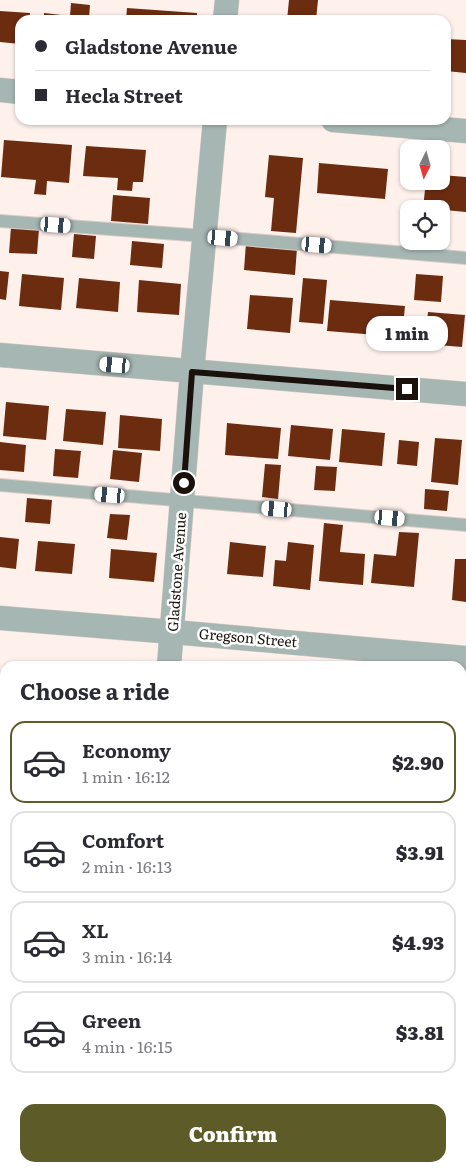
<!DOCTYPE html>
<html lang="en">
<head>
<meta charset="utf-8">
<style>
	body { margin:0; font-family:Literata,serif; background:#f2f2f3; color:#2b2b33; height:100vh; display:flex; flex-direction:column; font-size:19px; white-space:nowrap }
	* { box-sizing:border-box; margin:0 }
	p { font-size:16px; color:#7c7c81 }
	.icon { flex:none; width:28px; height:28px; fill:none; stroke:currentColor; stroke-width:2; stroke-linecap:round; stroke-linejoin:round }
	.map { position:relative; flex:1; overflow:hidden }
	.drawer { position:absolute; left:0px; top:661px; width:466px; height:511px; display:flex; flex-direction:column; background:#fff; border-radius:15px 15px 0 0; box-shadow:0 1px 4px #0004 }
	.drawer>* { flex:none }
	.hud { position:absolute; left:15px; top:15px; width:436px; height:110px; border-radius:15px; box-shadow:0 1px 4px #0004; display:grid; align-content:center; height:110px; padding:0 20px; background:#fff }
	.needle { width:32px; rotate:185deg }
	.tools { position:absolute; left:400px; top:140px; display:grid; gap:10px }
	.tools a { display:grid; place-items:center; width:50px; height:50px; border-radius:10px; background:#fff; box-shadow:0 1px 4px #0004; font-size:25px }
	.end { position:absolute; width:22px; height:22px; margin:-11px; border:6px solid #1b110c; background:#fff; box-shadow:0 0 0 2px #fff }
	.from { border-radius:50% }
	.bubble { position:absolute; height:35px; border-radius:15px; background:#fff; box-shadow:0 1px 4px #0004; font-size:16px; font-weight:800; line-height:35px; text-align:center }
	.car { position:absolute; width:15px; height:30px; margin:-15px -8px; border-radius:6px; box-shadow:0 0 4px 1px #0007; background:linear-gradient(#fff 24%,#345 0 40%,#fff 0 76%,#345 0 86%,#fff 0) }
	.hud b { display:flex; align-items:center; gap:18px; height:48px; font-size:19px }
	.hud b+b { border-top:1px solid #e1e1e2 }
	.hud i { width:12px; height:12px; background:#2b2b33 }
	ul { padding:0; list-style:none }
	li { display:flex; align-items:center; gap:15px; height:82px; margin:0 10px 8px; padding:0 10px; border:2px solid #e1e1e2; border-radius:15px }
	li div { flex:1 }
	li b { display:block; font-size:19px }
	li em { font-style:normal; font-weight:800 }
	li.active { border-color:#5d5c28 }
	li>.icon { width:45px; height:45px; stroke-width:1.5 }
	h2 { padding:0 20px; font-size:22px; line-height:60px }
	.cta { display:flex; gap:10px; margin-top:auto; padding:10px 20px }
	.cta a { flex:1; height:58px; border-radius:15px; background:#5d5c28; color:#fff; font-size:20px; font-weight:800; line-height:58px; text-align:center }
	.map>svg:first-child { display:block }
	.building { fill:#6b2c0f }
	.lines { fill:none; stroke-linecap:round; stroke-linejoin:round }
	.lane-casing { stroke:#dacdc8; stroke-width:14 }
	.street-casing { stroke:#dacdc8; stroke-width:25 }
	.lane { stroke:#a6b6b3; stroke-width:12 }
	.street { stroke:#a6b6b3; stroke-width:24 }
	.route { stroke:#1b110c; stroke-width:6 }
	.labels { text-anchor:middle; stroke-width:5; stroke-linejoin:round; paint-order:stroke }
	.street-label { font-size:14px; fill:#1b110c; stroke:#fff }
</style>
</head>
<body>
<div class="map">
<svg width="466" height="1172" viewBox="0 0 466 1172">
	<rect width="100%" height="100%" fill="#fef1ec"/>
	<path class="building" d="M 289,0 L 318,0 L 316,20 L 287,20 Z
		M 71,3 L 90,5 L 89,18 L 100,19 L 100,20 L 44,20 L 44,13 L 70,16 Z
		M 127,8 L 197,13 L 197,20 L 126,20 Z
		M 0,11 L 30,13 L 29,20 L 20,20 L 20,44 L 0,42 Z
		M 446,39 L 466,40 L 466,73 L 446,71 Z
		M 4,140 L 72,145 L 69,183 L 47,181 L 46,195 L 34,194 L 36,180 L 1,177 Z
		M 86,146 L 146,150 L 143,182 L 133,182 L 132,191 L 117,190 L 118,178 L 83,176 Z
		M 269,155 L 303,158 L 296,233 L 271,231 L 274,198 L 265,197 Z
		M 319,163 L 388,169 L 385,199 L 317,193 Z
		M 441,175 L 466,177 L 466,212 L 423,208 L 426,181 L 441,181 Z
		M 113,195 L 150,198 L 148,224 L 111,221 Z
		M 11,227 L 39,229 L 37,254 L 9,253 Z
		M 74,234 L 96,236 L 94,259 L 72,257 Z
		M 132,241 L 164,244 L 162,268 L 130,265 Z
		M 246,243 L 297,248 L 295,275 L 244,270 Z
		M 0,271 L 9,272 L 6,300 L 0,299 Z
		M 22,274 L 64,278 L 61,310 L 19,306 Z
		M 416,274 L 443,276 L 441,302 L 414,300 Z
		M 79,278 L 120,282 L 118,312 L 76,308 Z
		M 303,278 L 327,280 L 323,324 L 299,322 Z
		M 139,280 L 181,284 L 179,315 L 137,312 Z
		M 250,295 L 293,298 L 290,333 L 247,329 Z
		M 330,300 L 405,306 L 402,337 L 327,331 Z
		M 428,312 L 465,315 L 462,347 L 425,344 Z
		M 6,402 L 49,406 L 46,440 L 3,436 Z
		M 66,409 L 106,412 L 103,445 L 63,441 Z
		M 120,415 L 162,419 L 160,451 L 118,448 Z
		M 227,423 L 281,428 L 278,459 L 225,455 Z
		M 291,425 L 333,429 L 330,460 L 288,456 Z
		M 342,429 L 385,433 L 382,466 L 339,462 Z
		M 435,438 L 462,440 L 458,485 L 431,482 Z
		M 399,440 L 419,442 L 417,466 L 397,464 Z
		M 0,442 L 26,445 L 24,472 L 0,470 Z
		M 55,449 L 81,451 L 78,478 L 53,476 Z
		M 113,450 L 142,453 L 139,482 L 110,479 Z
		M 265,464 L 281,465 L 278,499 L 262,497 Z
		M 316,466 L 337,467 L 335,491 L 314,490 Z
		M 425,489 L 449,491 L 447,511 L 424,509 Z
		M 27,498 L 52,500 L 50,524 L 25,522 Z
		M 110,514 L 130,515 L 127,540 L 107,538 Z
		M 324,523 L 343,525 L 340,552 L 365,554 L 363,585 L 319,581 Z
		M 399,532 L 419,533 L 414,587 L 371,583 L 374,554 L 396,556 Z
		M 0,537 L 19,539 L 16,569 L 0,567 Z
		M 38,541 L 75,544 L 72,574 L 35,571 Z
		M 230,542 L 266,546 L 263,577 L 227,574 Z
		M 288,542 L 314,545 L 310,590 L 273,586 L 275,560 L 286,561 Z
		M 111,549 L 157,553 L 154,582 L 109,578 Z
		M 455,559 L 466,559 L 466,602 L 452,600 Z
		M 3,676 L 5,677 L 5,705 L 1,705 Z
		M 0,771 L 5,771 L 5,797 L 0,796 Z
		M 0,802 L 5,803 L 5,830 L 0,830 Z
		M 0,931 L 5,932 L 5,969 L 0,969 Z"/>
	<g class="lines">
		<g class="lane-casing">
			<path id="lane" d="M 0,221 L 205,236 L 466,258
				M 0,485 L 466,525
				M 0,749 L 5,749
				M 461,784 L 466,785
				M 0,1011 L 5,1012
				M 461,1049 L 466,1049"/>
		</g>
		<g class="street-casing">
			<path id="street" d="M 225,20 L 227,0
				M 0,90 L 20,92
				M 333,120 L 466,131
				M 0,355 L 466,394
				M 0,618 L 173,632 L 466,658
				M 169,666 L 192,372 L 215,120
				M 0,873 L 5,874
				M 461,916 L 466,917
				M 0,1149 L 5,1150
				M 222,1168 L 284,1172
				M 131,1172 L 131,1168"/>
		</g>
		<use href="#lane" class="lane"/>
		<use href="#street" class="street"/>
	</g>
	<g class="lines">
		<path class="route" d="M 184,483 L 192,372 L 407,389"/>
	</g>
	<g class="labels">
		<g class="street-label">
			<text transform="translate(177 572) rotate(-86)" y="5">Gladstone Avenue</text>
			<text transform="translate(248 638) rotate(5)" y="5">Gregson Street</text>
		</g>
	</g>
</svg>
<div class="tools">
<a><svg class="needle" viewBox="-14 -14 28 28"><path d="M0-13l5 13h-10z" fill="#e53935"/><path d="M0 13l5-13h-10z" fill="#7c7c81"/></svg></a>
<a><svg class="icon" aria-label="locate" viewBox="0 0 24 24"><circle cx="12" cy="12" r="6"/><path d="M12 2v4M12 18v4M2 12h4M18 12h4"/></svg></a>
</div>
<i class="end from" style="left:184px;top:483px"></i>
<i class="end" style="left:407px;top:389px"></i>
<div class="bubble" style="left:366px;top:316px;width:82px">1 min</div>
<i class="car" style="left:56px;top:225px;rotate:94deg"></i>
<i class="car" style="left:223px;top:238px;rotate:95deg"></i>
<i class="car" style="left:317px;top:245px;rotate:95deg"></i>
<i class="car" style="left:115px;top:365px;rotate:275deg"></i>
<i class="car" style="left:110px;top:495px;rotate:275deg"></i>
<i class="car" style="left:277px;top:509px;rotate:275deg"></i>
<i class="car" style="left:390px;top:518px;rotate:95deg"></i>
<div class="hud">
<b><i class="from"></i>Gladstone Avenue</b>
<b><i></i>Hecla Street</b>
</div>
<section class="drawer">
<h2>Choose a ride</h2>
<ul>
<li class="active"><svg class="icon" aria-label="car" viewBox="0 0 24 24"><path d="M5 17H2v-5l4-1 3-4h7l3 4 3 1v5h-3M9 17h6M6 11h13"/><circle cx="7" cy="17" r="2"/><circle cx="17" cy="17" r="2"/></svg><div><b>Economy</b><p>1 min · 16:12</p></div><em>$2.90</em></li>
<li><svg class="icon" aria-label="car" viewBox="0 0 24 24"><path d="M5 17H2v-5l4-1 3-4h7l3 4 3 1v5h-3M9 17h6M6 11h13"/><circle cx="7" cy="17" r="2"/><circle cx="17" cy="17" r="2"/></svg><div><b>Comfort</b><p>2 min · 16:13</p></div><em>$3.91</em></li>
<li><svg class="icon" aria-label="car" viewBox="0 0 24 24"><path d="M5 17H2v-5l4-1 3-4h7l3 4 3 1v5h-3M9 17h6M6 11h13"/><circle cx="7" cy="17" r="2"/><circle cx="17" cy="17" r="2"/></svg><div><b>XL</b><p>3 min · 16:14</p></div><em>$4.93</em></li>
<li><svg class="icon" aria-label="car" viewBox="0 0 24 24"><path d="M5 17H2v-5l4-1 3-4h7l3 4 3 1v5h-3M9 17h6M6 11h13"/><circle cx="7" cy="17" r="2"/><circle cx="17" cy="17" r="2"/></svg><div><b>Green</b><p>4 min · 16:15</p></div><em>$3.81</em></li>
</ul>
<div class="cta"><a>Confirm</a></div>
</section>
</div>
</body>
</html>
